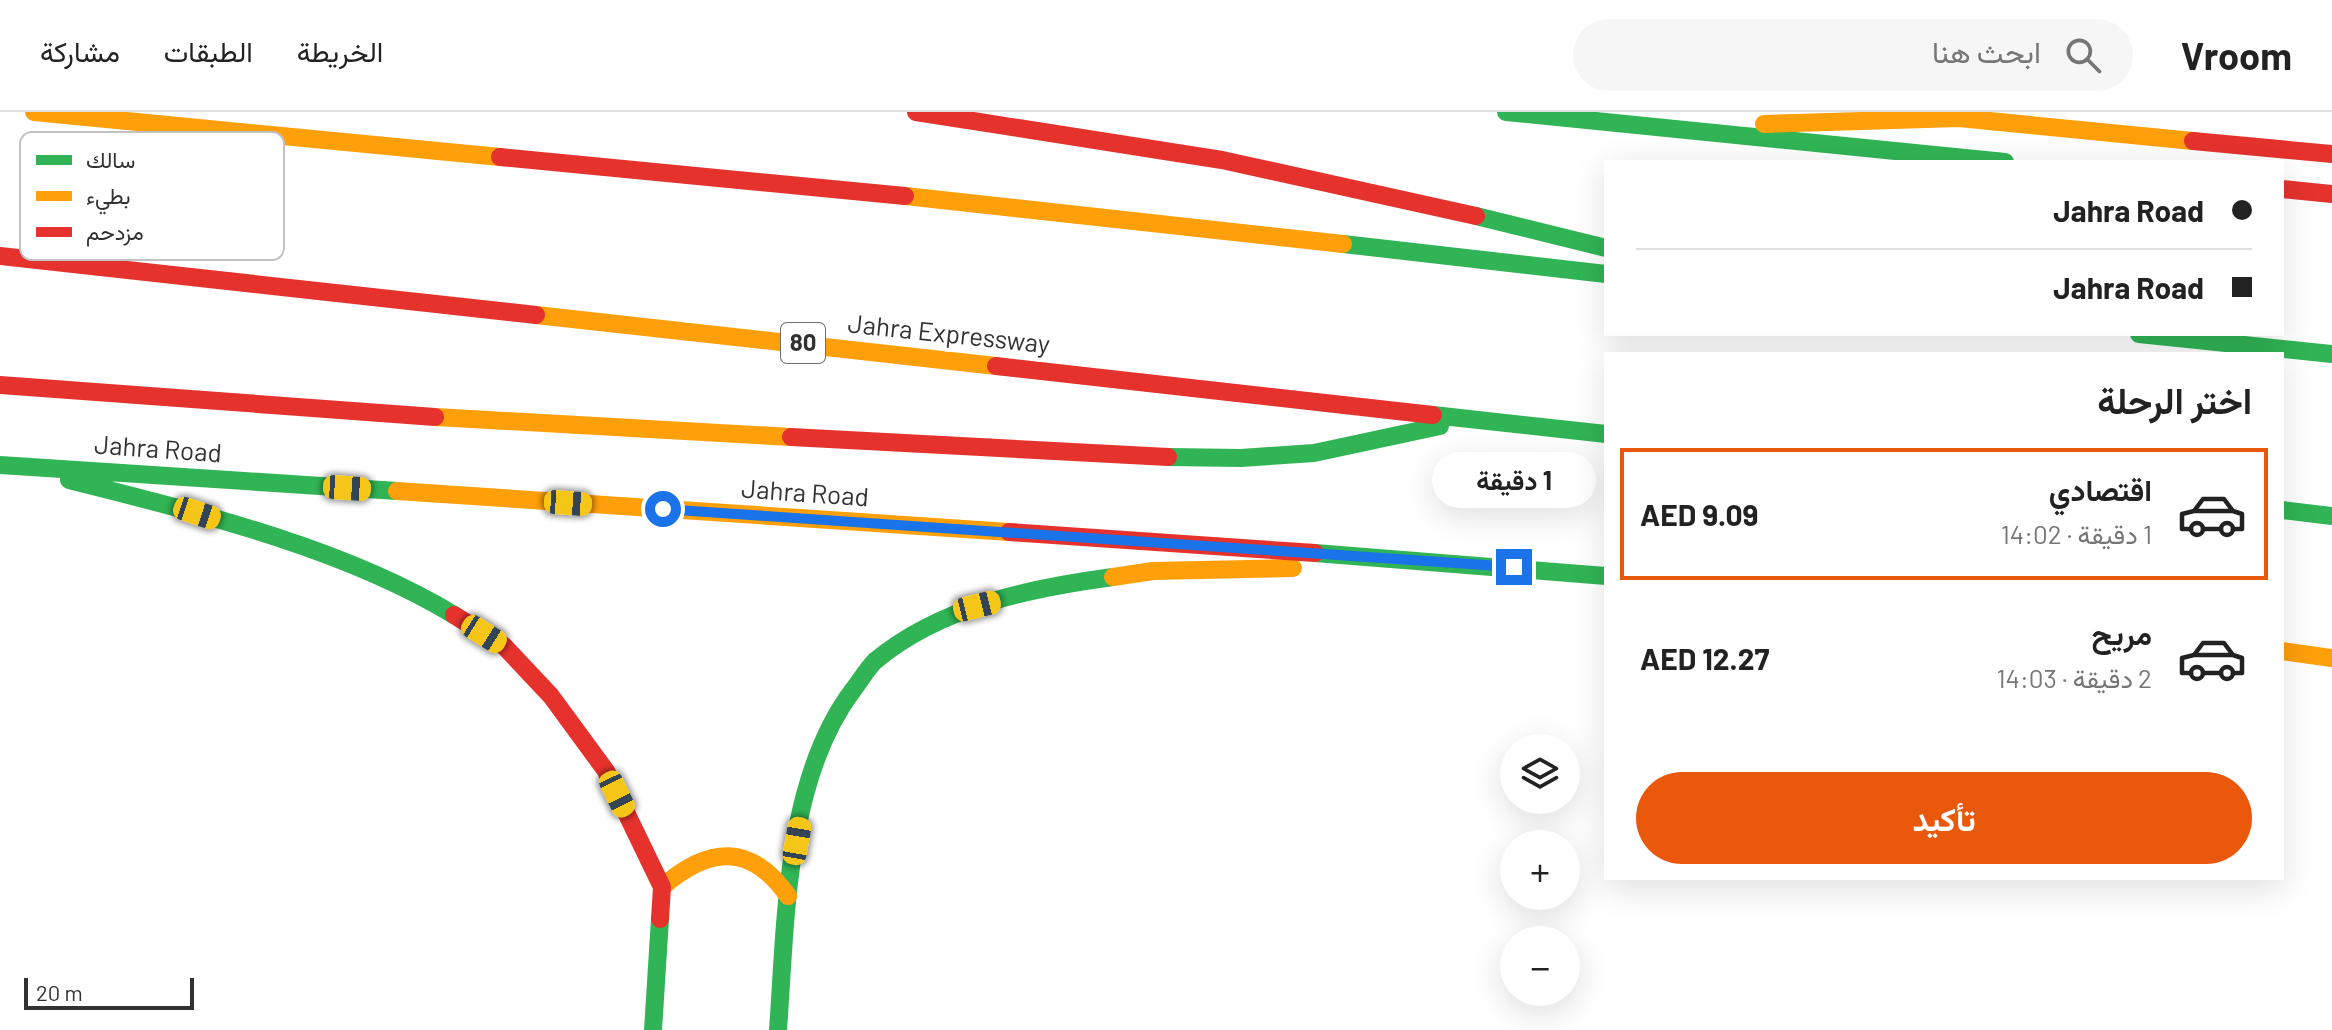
<!DOCTYPE html>
<html lang="ar">
<head>
<meta charset="utf-8">
<style>
	body { margin:0; font-family:Barlow,Vazirmatn,sans-serif; background:#f6f6f6; color:#222; direction:rtl; height:100vh; display:flex; flex-direction:column; font-size:30px; white-space:nowrap }
	* { box-sizing:border-box; margin:0 }
	p { font-size:26px; color:#767676 }
	.icon { flex:none; width:44px; height:44px; fill:none; stroke:currentColor; stroke-width:2; stroke-linecap:round; stroke-linejoin:round }
	.map { position:relative; flex:1; overflow:hidden; direction:ltr }
	.panel { position:absolute; left:1604px; top:240px; width:680px; height:528px; display:flex; flex-direction:column; background:#fff; border-radius:0px; box-shadow:0 8px 32px #0002; direction:rtl }
	.panel>* { flex:none }
	.top-card { position:absolute; left:1604px; top:48px; width:680px; height:176px; border-radius:0px; box-shadow:0 8px 32px #0002; direction:rtl; display:grid; align-content:center; height:176px; padding:0 32px; background:#fff }
	.buttons { position:absolute; left:1500px; top:622px; display:grid; gap:16px }
	.buttons a { display:grid; place-items:center; width:80px; height:80px; border-radius:50%; background:#fff; box-shadow:0 8px 32px #0002; font-size:40px }
	.scale { position:absolute; left:24px; bottom:20px; width:170px; box-sizing:border-box; padding-left:8px; border:4px solid #323232; border-top:0; font-size:22px; line-height:28px; white-space:nowrap; color:#323232; -webkit-text-stroke:6px #fff; paint-order:stroke }
	.end { position:absolute; width:36px; height:36px; margin:-18px; border:10px solid #1a73e8; background:#fff; box-shadow:0 0 0 4px #fff }
	.from { border-radius:50% }
	.bubble { position:absolute; height:56px; border-radius:28px; background:#fff; box-shadow:0 8px 32px #0002; font-size:26px; font-weight:700; line-height:56px; text-align:center; direction:rtl }
	.car { position:absolute; width:24px; height:48px; margin:-24px -12px; border-radius:10px; box-shadow:0 0 6px 2px #0007; background:linear-gradient(#f5c518 24%,#345 0 40%,#f5c518 0 76%,#345 0 86%,#f5c518 0) }
	.top-card b { display:flex; align-items:center; gap:28px; height:76px; font-size:30px }
	.top-card b+b { border-top:2px solid #e0e0e0 }
	.top-card i { width:20px; height:20px; background:#222 }
	ul { padding:0; list-style:none }
	li { display:flex; align-items:center; gap:24px; height:132px; margin:0 16px 12px; padding:0 16px; border:4px solid transparent; border-radius:0px }
	li div { flex:1 }
	li b { display:block; font-size:30px }
	li em { font-style:normal; font-weight:700 }
	li.current { border-color:#ea580c }
	li>.icon { width:72px; height:72px; stroke-width:1.5 }
	h2 { padding:0 32px; font-size:36px; line-height:96px }
	.button { display:flex; gap:16px; margin-top:auto; padding:16px 32px }
	.button a { flex:1; height:92px; border-radius:48px; background:#ea580c; color:#fff; font-size:32px; font-weight:700; line-height:92px; text-align:center }
	header { display:flex; align-items:center; gap:48px; box-sizing:border-box; height:112px; padding:0 40px; background:#fff; border-bottom:2px solid #e0e0e0 }
	header strong { font-size:38px }
	nav { display:flex; gap:44px; margin-inline-start:auto; font-size:28px }
	.search { width:560px; height:72px; background:#f6f6f6; display:flex; align-items:center; gap:20px; box-sizing:border-box; padding:0 28px; border-radius:44px; color:#767676; font-size:30px }
	.map>svg:first-child { display:block }
	.lines { fill:none; stroke-linecap:round; stroke-linejoin:round }
	.fast { stroke:#30b455; stroke-width:18 }
	.slow { stroke:#ff9f0a; stroke-width:18 }
	.jam { stroke:#e5322d; stroke-width:18 }
	.route { stroke:#1a73e8; stroke-width:10 }
	.labels { text-anchor:middle; stroke-width:8; stroke-linejoin:round; paint-order:stroke }
	.shield { fill:#fff; stroke:#707070; stroke-width:2 }
	.shield-label { font-size:24px; font-weight:bold; fill:#323232 }
	.street-label { font-size:26px; fill:#323232; stroke:#fff }
	.key { fill:#fff; stroke:#c2c2c2; stroke-width:2 }
	.key-label { font-size:22px; fill:#323232 }
</style>
</head>
<body>
<header>
<strong>Vroom</strong>
<div class="search"><svg class="icon" aria-label="search" viewBox="0 0 24 24"><circle cx="10" cy="10" r="6"/><path d="M15 15l6 6"/></svg>ابحث هنا</div>
<nav><a>الخريطة</a><a>الطبقات</a><a>مشاركة</a></nav>
</header>
<div class="map">
<svg width="2332" height="918" viewBox="0 0 2332 918">
	<rect width="100%" height="100%" fill="#fff"/>
	<g class="lines">
		<path class="fast" d="M 1506,0 L 2005,50
			M 1476,104 L 1606,136
			M 1343,132 L 1606,162
			M 2139,222 L 2332,242
			M 1433,303 L 1606,322
			M 1168,345 L 1241,346 L 1314,341 L 1440,314
			M 0,353 L 397,379
			M 69,368 C 195,400 342,435 454,503
			M 2282,398 L 2332,404
			M 1315,441 L 1606,464
			M 653,918 L 660,807
			M 778,918 C 786,809 785,668 853,578 C 860,569 867,557 875,549 C 941,494 1031,476 1113,465"/>
		<path class="slow" d="M 34,0 L 500,45
			M 1764,12 L 1959,6 L 2193,29
			M 905,84 L 1343,132
			M 536,203 L 996,254
			M 435,305 L 791,325
			M 397,379 L 1009,420
			M 1113,465 L 1153,459 L 1293,456
			M 2282,539 L 2332,546
			M 662,775 C 709,734 751,731 788,784"/>
		<path class="jam" d="M 916,0 L 1222,48 L 1476,104
			M 2193,29 L 2332,42
			M 500,45 L 905,84
			M 2282,77 L 2332,82
			M 0,144 L 536,203
			M 996,254 L 1433,303
			M 0,273 L 435,305
			M 791,325 L 1168,345
			M 1009,420 L 1315,441
			M 454,503 L 504,534 L 551,584 L 606,659 L 662,775 L 660,807"/>
	</g>
	<g class="lines">
		<path class="route" d="M 663,397 L 1514,455"/>
	</g>
	<g class="labels">
		<rect class="shield" x="781" y="211" width="44" height="40" rx="6"/>
		<g class="shield-label">
			<text x="803" y="239">80</text>
		</g>
		<g class="street-label">
			<text transform="translate(949 222) rotate(6)" y="9">Jahra Expressway</text>
			<text transform="translate(158 337) rotate(4)" y="9">Jahra Road</text>
			<text transform="translate(805 381) rotate(4)" y="9">Jahra Road</text>
		</g>
	</g>
	<rect x="20" y="20" width="264" height="128" rx="12" class="key"/>
	<rect x="36" y="43" width="36" height="10" fill="#30b455"/>
	<rect x="36" y="79" width="36" height="10" fill="#ff9f0a"/>
	<rect x="36" y="115" width="36" height="10" fill="#e5322d"/>
	<g class="key-label">
		<text x="86" y="56">سالك</text>
		<text x="86" y="92">بطيء</text>
		<text x="86" y="128">مزدحم</text>
	</g>
</svg>
<div class="buttons">
<a><svg class="icon" aria-label="layers" viewBox="0 0 24 24"><path d="M12 4l9 5-9 5-9-5zM3 14l9 5 9-5"/></svg></a>
<a>+</a>
<a>−</a>
</div>
<div class="scale">20 m</div>
<i class="end from" style="left:663px;top:397px"></i>
<i class="end" style="left:1514px;top:455px"></i>
<div class="bubble" style="left:1432px;top:340px;width:164px">1 دقيقة</div>
<i class="car" style="left:347px;top:376px;rotate:94deg"></i>
<i class="car" style="left:568px;top:391px;rotate:94deg"></i>
<i class="car" style="left:197px;top:401px;rotate:108deg"></i>
<i class="car" style="left:977px;top:494px;rotate:76deg"></i>
<i class="car" style="left:484px;top:522px;rotate:122deg"></i>
<i class="car" style="left:617px;top:682px;rotate:154deg"></i>
<i class="car" style="left:797px;top:729px;rotate:10deg"></i>
<div class="top-card">
<b><i class="from"></i>Jahra Road</b>
<b><i></i>Jahra Road</b>
</div>
<section class="panel">
<h2>اختر الرحلة</h2>
<ul>
<li class="current"><svg class="icon" aria-label="car" viewBox="0 0 24 24"><path d="M5 17H2v-5l4-1 3-4h7l3 4 3 1v5h-3M9 17h6M6 11h13"/><circle cx="7" cy="17" r="2"/><circle cx="17" cy="17" r="2"/></svg><div><b>اقتصادي</b><p>1 دقيقة · 14:02</p></div><em>AED 9.09</em></li>
<li><svg class="icon" aria-label="car" viewBox="0 0 24 24"><path d="M5 17H2v-5l4-1 3-4h7l3 4 3 1v5h-3M9 17h6M6 11h13"/><circle cx="7" cy="17" r="2"/><circle cx="17" cy="17" r="2"/></svg><div><b>مريح</b><p>2 دقيقة · 14:03</p></div><em>AED 12.27</em></li>
</ul>
<div class="button"><a>تأكيد</a></div>
</section>
</div>
</body>
</html>
